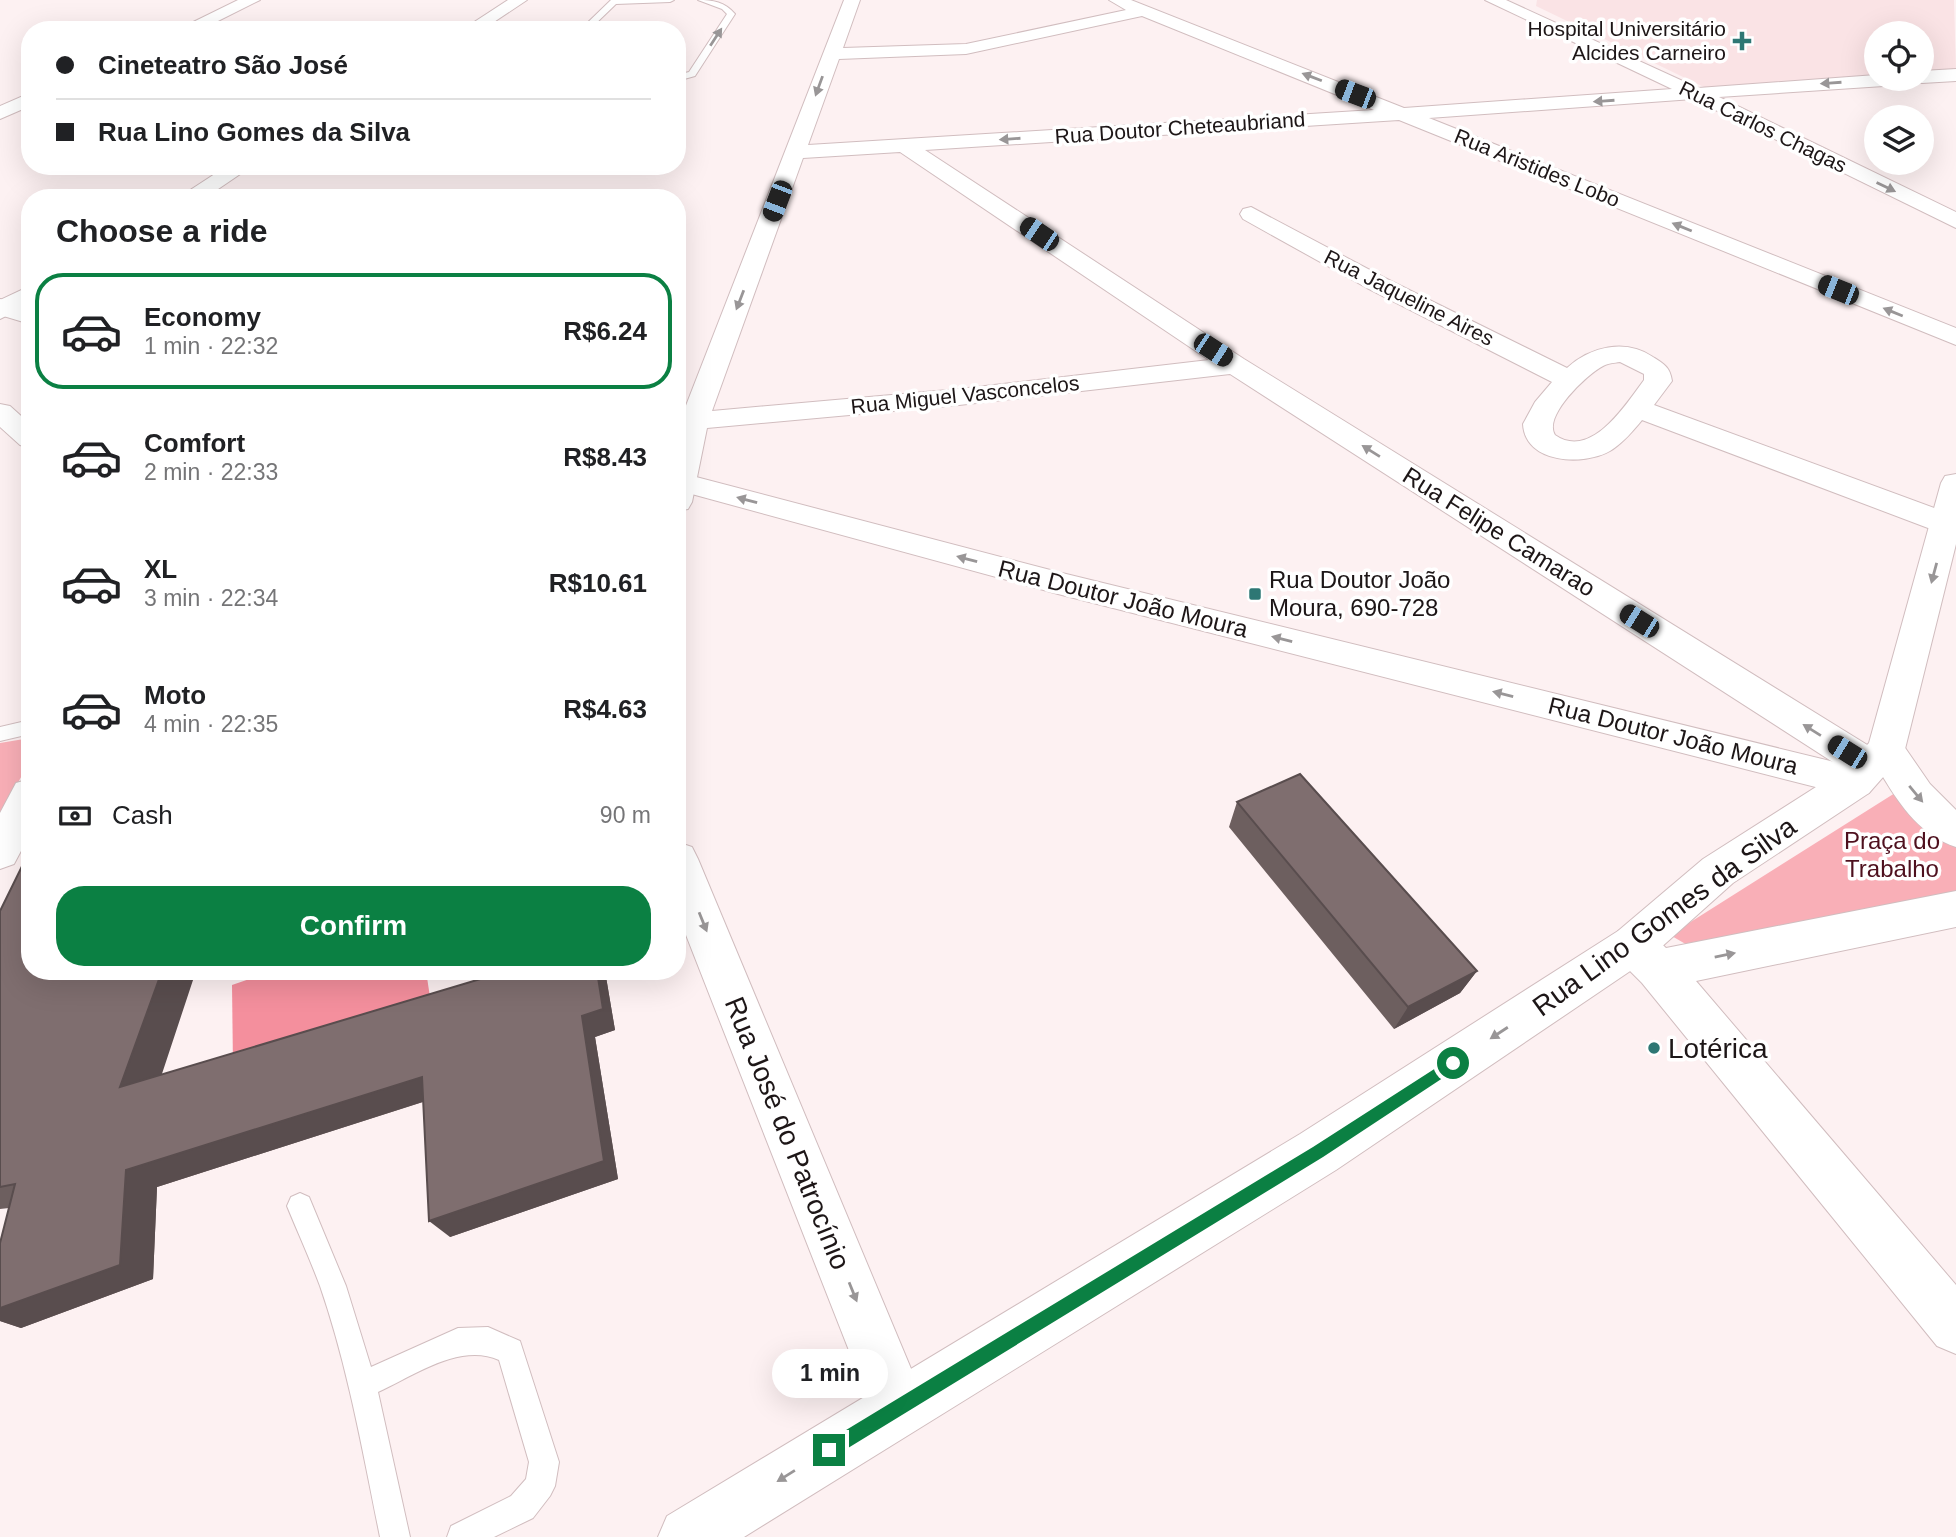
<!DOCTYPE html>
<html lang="en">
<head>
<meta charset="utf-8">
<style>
	body { margin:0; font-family:Helvetica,sans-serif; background:#f6f6f6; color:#202124; height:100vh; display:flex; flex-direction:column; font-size:26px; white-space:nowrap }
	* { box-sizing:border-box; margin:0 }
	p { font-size:23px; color:#757577 }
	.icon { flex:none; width:38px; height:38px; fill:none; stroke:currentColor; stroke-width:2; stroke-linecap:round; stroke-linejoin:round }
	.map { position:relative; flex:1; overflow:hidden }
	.side { position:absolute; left:21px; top:189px; width:665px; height:791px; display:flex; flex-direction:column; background:#fff; border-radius:28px; box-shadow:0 7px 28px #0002 }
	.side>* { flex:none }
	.banner { position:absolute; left:21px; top:21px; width:665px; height:154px; border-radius:28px; box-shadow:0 7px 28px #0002; display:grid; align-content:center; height:154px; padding:0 35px; background:#fff }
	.fabs { position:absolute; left:1864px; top:21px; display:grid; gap:14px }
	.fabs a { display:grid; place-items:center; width:70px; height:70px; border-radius:50%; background:#fff; box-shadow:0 7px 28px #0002; font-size:35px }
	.end { position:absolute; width:32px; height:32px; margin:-16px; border:9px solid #0b8043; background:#fff; box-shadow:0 0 0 4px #fff }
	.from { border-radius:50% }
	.bubble { position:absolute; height:49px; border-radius:24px; background:#fff; box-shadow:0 7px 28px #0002; font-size:23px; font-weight:700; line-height:49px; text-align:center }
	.car { position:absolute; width:21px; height:42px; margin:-21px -10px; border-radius:9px; box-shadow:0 0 5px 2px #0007; background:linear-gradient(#222 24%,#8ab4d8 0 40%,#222 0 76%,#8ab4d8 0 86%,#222 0) }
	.banner b { display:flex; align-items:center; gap:24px; height:66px; font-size:26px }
	.banner b+b { border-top:2px solid #e0e0e0 }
	.banner i { width:18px; height:18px; background:#202124 }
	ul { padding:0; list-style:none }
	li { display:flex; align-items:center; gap:21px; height:116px; margin:0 14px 10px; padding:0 21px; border:4px solid transparent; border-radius:28px }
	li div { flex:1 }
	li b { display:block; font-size:26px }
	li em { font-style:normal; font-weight:700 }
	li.on { border-color:#0b8043 }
	li>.icon { width:63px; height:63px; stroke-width:1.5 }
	h2 { padding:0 35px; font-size:32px; line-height:84px }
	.pay { display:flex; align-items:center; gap:18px; height:77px; padding:0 35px; font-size:26px }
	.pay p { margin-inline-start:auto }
	.button { display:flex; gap:14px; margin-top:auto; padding:14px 35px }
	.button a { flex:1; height:80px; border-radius:28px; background:#0b8043; color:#fff; font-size:28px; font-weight:700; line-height:80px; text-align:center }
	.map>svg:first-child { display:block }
	.built { fill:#fae3e5 }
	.green { fill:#f9afb7 }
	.forest { fill:#f48f9d }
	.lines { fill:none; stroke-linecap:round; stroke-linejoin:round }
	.lane-casing { stroke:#d1bdbf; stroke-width:2 }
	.street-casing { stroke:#d1bdbf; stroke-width:2 }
	.secondary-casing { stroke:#d1bdbf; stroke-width:2 }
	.primary-casing { stroke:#d1bdbf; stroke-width:2 }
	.lane { fill:#fff; fill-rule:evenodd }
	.street { fill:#fff; fill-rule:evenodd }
	.secondary { fill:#fff; fill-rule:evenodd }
	.primary { fill:#fff; fill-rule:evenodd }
	.wall { fill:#6d5f5f }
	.shaded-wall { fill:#594d4e }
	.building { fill:#7f6e6f; stroke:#594d4e; stroke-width:2 }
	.oneway { fill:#999697 }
	.route { fill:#0b8043 }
	.poi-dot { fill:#2e7774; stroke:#fff; stroke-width:2.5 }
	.labels { text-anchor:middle; stroke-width:7; stroke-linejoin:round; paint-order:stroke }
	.far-poi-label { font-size:21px; fill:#1d1617; stroke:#fff; text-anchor:end }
	.far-street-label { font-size:21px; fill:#1d1617; stroke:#fff }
	.street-label { font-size:24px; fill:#1d1617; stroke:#fff }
	.poi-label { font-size:24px; fill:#1d1617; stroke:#fff; text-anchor:start }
	.park-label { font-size:24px; fill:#4e101e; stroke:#fff }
	.near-street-label { font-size:28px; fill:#1d1617; stroke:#fff }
	.near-poi-label { font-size:28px; fill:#1d1617; stroke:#fff; text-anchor:start }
</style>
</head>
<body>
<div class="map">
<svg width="1956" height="1537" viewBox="0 0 1956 1537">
	<rect width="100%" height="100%" fill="#fdf1f2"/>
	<path class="built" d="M 1537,0 L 1954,0 L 1956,71 L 1922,73 L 1922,33 L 1876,33 L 1876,77 L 1708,89 L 1536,6 Z"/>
	<path class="green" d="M 30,738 L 30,761 L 0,815 L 0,743 Z
		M 1895,793 L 1956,840 L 1956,893 L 1696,950 L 1670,935 Z"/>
	<path class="forest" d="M 273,971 L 426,971 L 430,997 L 233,1066 L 232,985 Z"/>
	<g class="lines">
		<g class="lane-casing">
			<path id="lane" d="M 611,0 L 674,0 L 670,2 L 616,4 L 589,30 L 580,30 Z
				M 698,0 C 713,0 725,2 735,14 L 695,76 L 677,81 L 677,75 L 689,72 L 727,14 L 722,9 Z
				M 30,720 L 30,734 L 0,741 L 0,727 Z
				M 300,1193 L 309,1197 L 346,1286 L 371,1367 L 458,1328 L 488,1327 L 520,1341 L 559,1462 L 555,1486 L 550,1496 L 533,1518 L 494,1537 L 447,1537 L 451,1526 L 511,1496 L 526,1479 L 529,1462 L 499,1360 C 460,1342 413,1376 378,1392 L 410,1537 L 380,1537 C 363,1453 348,1367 320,1286 C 310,1259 298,1233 287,1206 L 291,1197 Z"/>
		</g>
		<g class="street-casing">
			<path id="street" d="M 238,0 L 260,0 L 200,30 L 177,30 Z
				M 508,0 L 527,0 L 482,30 L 462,30 Z
				M 844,0 L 860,0 L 843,48 L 966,44 L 1126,10 L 1109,0 L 1131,0 L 1404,108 L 1672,89 L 1485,0 L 1506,0 L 1698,88 L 1876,75 L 1876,79 L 1908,79 L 1906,83 L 1899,85 L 1719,97 L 1956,212 L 1956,228 L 1693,99 L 1429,118 L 1956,328 L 1956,345 L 1399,120 L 925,150 L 1244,359 L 1869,746 L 1873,739 L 1886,734 L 1899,739 L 1930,784 L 1956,810 L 1956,847 C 1922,836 1901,807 1883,777 L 1870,781 L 1856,777 L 1230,374 L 959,405 L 707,428 L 692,502 L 688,509 L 677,511 L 677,432 L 680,421 ZM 1142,16 L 1374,110 L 808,145 L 839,59 L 966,54 ZM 900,152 L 1209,360 L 959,389 L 712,411 L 803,158 Z
				M 1956,69 L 1956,81 L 1922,83 L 1914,79 L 1922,79 L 1922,71 Z
				M 30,93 L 30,106 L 0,119 L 0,106 Z
				M 227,166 L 252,166 L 205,198 L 178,198 Z
				M 1251,207 L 1385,278 L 1567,368 C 1590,347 1625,338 1653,357 C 1664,364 1670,367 1672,381 L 1654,405 L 1956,516 L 1956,532 L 1947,534 L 1936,531 L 1642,420 C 1633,431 1623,443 1610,451 C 1584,466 1525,464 1523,424 L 1535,402 L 1552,382 L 1367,288 L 1243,219 L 1240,214 L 1243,209 ZM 1620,362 L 1644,374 L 1644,380 C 1625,406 1591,460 1555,435 C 1543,416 1586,375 1603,366 C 1609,363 1614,363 1620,362 Z
				M 30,286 L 30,304 L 0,319 L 0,300 Z
				M 0,404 L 10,406 L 30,424 L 30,448 L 20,445 L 0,427 Z
				M 30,779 L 30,834 L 14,864 L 0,869 L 0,813 L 16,783 Z
				M 677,842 L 692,847 L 698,859 L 927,1407 L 919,1427 L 899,1435 L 879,1427 L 677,912 Z
				M 1956,891 L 1956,927 L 1696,981 L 1956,1285 L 1956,1354 L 1937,1346 L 1642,983 L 1618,959 L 1611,945 L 1618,931 L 1633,926 L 1648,931 L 1666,948 Z"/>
		</g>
		<g class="secondary-casing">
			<path id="secondary" d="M 0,299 L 30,308 L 30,324 L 0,315 Z
				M 677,472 L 1058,572 L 1855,767 L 1869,771 L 1874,782 L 1869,793 L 1855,797 L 1058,594 L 677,490 Z"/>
		</g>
		<g class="primary-casing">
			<path id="primary" d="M 1956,474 L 1956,544 L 1905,749 L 1899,759 L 1869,793 L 1733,883 L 1648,959 L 1336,1170 L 744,1537 L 658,1537 L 667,1516 L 1300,1134 L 1618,931 L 1703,859 L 1841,771 L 1869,743 L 1941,483 L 1945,476 Z"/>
		</g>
		<use href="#lane" class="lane"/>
		<use href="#street" class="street"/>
		<use href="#secondary" class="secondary"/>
		<use href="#primary" class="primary"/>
	</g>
	<path class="wall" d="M 1237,802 L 1477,971 L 1460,993 L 1394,1029 L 1229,827 Z
		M 0,911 L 161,1075 L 507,971 L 605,971 L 615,1030 L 595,1037 L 618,1179 L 450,1237 L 423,1102 L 157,1187 L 153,1279 L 21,1328 L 0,1321 L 0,1243 L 9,1208 L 0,1209 Z"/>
	<path class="shaded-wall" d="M 162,971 L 196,971 L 151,1107 L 120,1087 Z
		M 597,971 L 605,971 L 615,1030 L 595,1037 L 618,1179 L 450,1237 L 429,1221 L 582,1016 Z
		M 1477,971 L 1460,993 L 1394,1029 L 1408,1007 Z
		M 422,1077 L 441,1096 L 157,1187 L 153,1279 L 21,1328 L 0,1321 L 0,1308 L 126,1170 Z"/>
	<path class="building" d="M 1300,774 L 1477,971 L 1408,1007 L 1237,802 Z
		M 30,850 L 30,971 L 162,971 L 120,1087 L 507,971 L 597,971 L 603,1009 L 582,1016 L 604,1161 L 429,1221 L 422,1077 L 126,1170 L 120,1265 L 0,1308 L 0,1243 L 15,1184 L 0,1187 L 0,911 Z"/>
	<defs><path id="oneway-solid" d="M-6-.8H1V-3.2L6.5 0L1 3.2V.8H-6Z" transform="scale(1.75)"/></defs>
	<g class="oneway">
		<use href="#oneway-solid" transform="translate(716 37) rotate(-57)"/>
		<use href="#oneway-solid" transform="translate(1312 77) rotate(-159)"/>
		<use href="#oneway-solid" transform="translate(1831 83) rotate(176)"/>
		<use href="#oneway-solid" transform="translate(819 86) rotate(110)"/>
		<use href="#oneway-solid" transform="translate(1604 101) rotate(176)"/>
		<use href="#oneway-solid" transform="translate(1010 139) rotate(176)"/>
		<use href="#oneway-solid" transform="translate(1886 187) rotate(26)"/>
		<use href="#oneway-solid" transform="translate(1682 227) rotate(-158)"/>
		<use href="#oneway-solid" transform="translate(740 300) rotate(111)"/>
		<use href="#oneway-solid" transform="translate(1893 312) rotate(-158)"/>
		<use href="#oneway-solid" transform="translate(1371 451) rotate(-148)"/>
		<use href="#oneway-solid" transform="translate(747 500) rotate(-165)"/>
		<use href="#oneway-solid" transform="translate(967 559) rotate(-165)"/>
		<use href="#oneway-solid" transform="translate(1934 573) rotate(105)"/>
		<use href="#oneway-solid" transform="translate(1282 639) rotate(-166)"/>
		<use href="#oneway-solid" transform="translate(1503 694) rotate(-166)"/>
		<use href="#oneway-solid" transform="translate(1812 730) rotate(-148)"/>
		<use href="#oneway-solid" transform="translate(1916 794) rotate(50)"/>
		<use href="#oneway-solid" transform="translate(703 922) rotate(68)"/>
		<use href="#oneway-solid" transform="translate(1725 955) rotate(-11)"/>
		<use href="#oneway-solid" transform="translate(1499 1033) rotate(147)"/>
		<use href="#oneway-solid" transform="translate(853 1292) rotate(68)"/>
		<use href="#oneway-solid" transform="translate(786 1476) rotate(148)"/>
	</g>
	<path class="route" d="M 1453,1057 L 1460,1063 L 1458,1068 L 1323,1157 L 835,1456 L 829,1459 L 823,1456 L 820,1450 L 823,1444 L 1313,1147 Z"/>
	<g class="poi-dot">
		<path d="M1738.5 30.5h7v7h7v7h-7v7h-7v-7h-7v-7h7z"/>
		<rect x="1248" y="587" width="14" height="14" rx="3.5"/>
		<circle cx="1654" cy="1048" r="7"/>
	</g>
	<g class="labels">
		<g class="far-poi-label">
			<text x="1726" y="36">Hospital Universitário<tspan x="1726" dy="24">Alcides Carneiro</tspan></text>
		</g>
		<g class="far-street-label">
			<text transform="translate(1763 127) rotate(26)" y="7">Rua Carlos Chagas</text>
			<text transform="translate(1180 128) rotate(-4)" y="7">Rua Doutor Cheteaubriand</text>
			<text transform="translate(1537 168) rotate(22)" y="7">Rua Aristides Lobo</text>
			<text transform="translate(1409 298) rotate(27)" y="7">Rua Jaqueline Aires</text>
			<text transform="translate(965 395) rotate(-6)" y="7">Rua Miguel Vasconcelos</text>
		</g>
		<g class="street-label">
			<text transform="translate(1499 532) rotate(32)" y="8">Rua Felipe Camarao</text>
			<text transform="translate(1123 599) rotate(14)" y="8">Rua Doutor João Moura</text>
			<text transform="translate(1673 736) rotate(14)" y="8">Rua Doutor João Moura</text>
		</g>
		<g class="poi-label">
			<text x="1269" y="588">Rua Doutor João<tspan x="1269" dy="28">Moura, 690-728</tspan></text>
		</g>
		<g class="park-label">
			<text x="1892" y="849">Praça do<tspan x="1892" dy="28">Trabalho</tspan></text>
		</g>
		<g class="near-street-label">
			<text transform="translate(1664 916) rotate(-36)" y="10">Rua Lino Gomes da Silva</text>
			<text transform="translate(788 1133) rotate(68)" y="10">Rua José do Patrocínio</text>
		</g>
		<g class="near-poi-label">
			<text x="1668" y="1058">Lotérica</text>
		</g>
	</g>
</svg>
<div class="fabs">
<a><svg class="icon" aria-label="locate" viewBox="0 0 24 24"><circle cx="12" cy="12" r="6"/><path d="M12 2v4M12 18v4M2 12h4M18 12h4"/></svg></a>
<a><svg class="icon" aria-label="layers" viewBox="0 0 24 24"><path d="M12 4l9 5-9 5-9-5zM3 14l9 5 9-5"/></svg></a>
</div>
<i class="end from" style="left:1453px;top:1063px"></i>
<i class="end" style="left:829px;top:1450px"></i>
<div class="bubble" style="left:772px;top:1349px;width:116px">1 min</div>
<i class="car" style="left:1355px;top:94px;rotate:291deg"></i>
<i class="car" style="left:777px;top:201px;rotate:201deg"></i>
<i class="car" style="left:1039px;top:234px;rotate:304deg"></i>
<i class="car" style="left:1838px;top:290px;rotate:292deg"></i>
<i class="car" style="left:1213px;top:350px;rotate:123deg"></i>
<i class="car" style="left:1639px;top:621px;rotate:302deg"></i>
<i class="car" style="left:1847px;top:752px;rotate:302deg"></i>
<div class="banner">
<b><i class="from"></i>Cineteatro São José</b>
<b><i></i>Rua Lino Gomes da Silva</b>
</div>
<section class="side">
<h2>Choose a ride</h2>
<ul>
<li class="on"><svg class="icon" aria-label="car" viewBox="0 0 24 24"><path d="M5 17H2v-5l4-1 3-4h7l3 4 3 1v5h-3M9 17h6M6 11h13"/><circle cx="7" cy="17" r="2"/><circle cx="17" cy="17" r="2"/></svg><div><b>Economy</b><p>1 min · 22:32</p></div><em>R$6.24</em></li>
<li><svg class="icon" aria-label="car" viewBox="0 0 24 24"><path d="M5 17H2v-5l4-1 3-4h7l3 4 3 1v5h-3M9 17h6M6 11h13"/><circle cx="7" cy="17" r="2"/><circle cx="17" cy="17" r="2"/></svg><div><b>Comfort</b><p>2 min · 22:33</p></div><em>R$8.43</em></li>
<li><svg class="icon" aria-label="car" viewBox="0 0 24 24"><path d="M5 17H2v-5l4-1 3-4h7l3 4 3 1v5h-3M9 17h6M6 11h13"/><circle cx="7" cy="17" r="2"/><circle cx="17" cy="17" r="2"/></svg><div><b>XL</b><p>3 min · 22:34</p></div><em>R$10.61</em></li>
<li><svg class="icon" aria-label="car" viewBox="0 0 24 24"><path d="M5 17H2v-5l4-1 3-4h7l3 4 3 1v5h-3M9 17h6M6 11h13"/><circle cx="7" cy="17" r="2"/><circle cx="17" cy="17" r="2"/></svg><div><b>Moto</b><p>4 min · 22:35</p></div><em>R$4.63</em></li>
</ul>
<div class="pay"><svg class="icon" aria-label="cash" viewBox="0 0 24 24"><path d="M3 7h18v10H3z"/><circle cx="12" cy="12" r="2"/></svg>Cash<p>90 m</p></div>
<div class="button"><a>Confirm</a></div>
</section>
</div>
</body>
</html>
